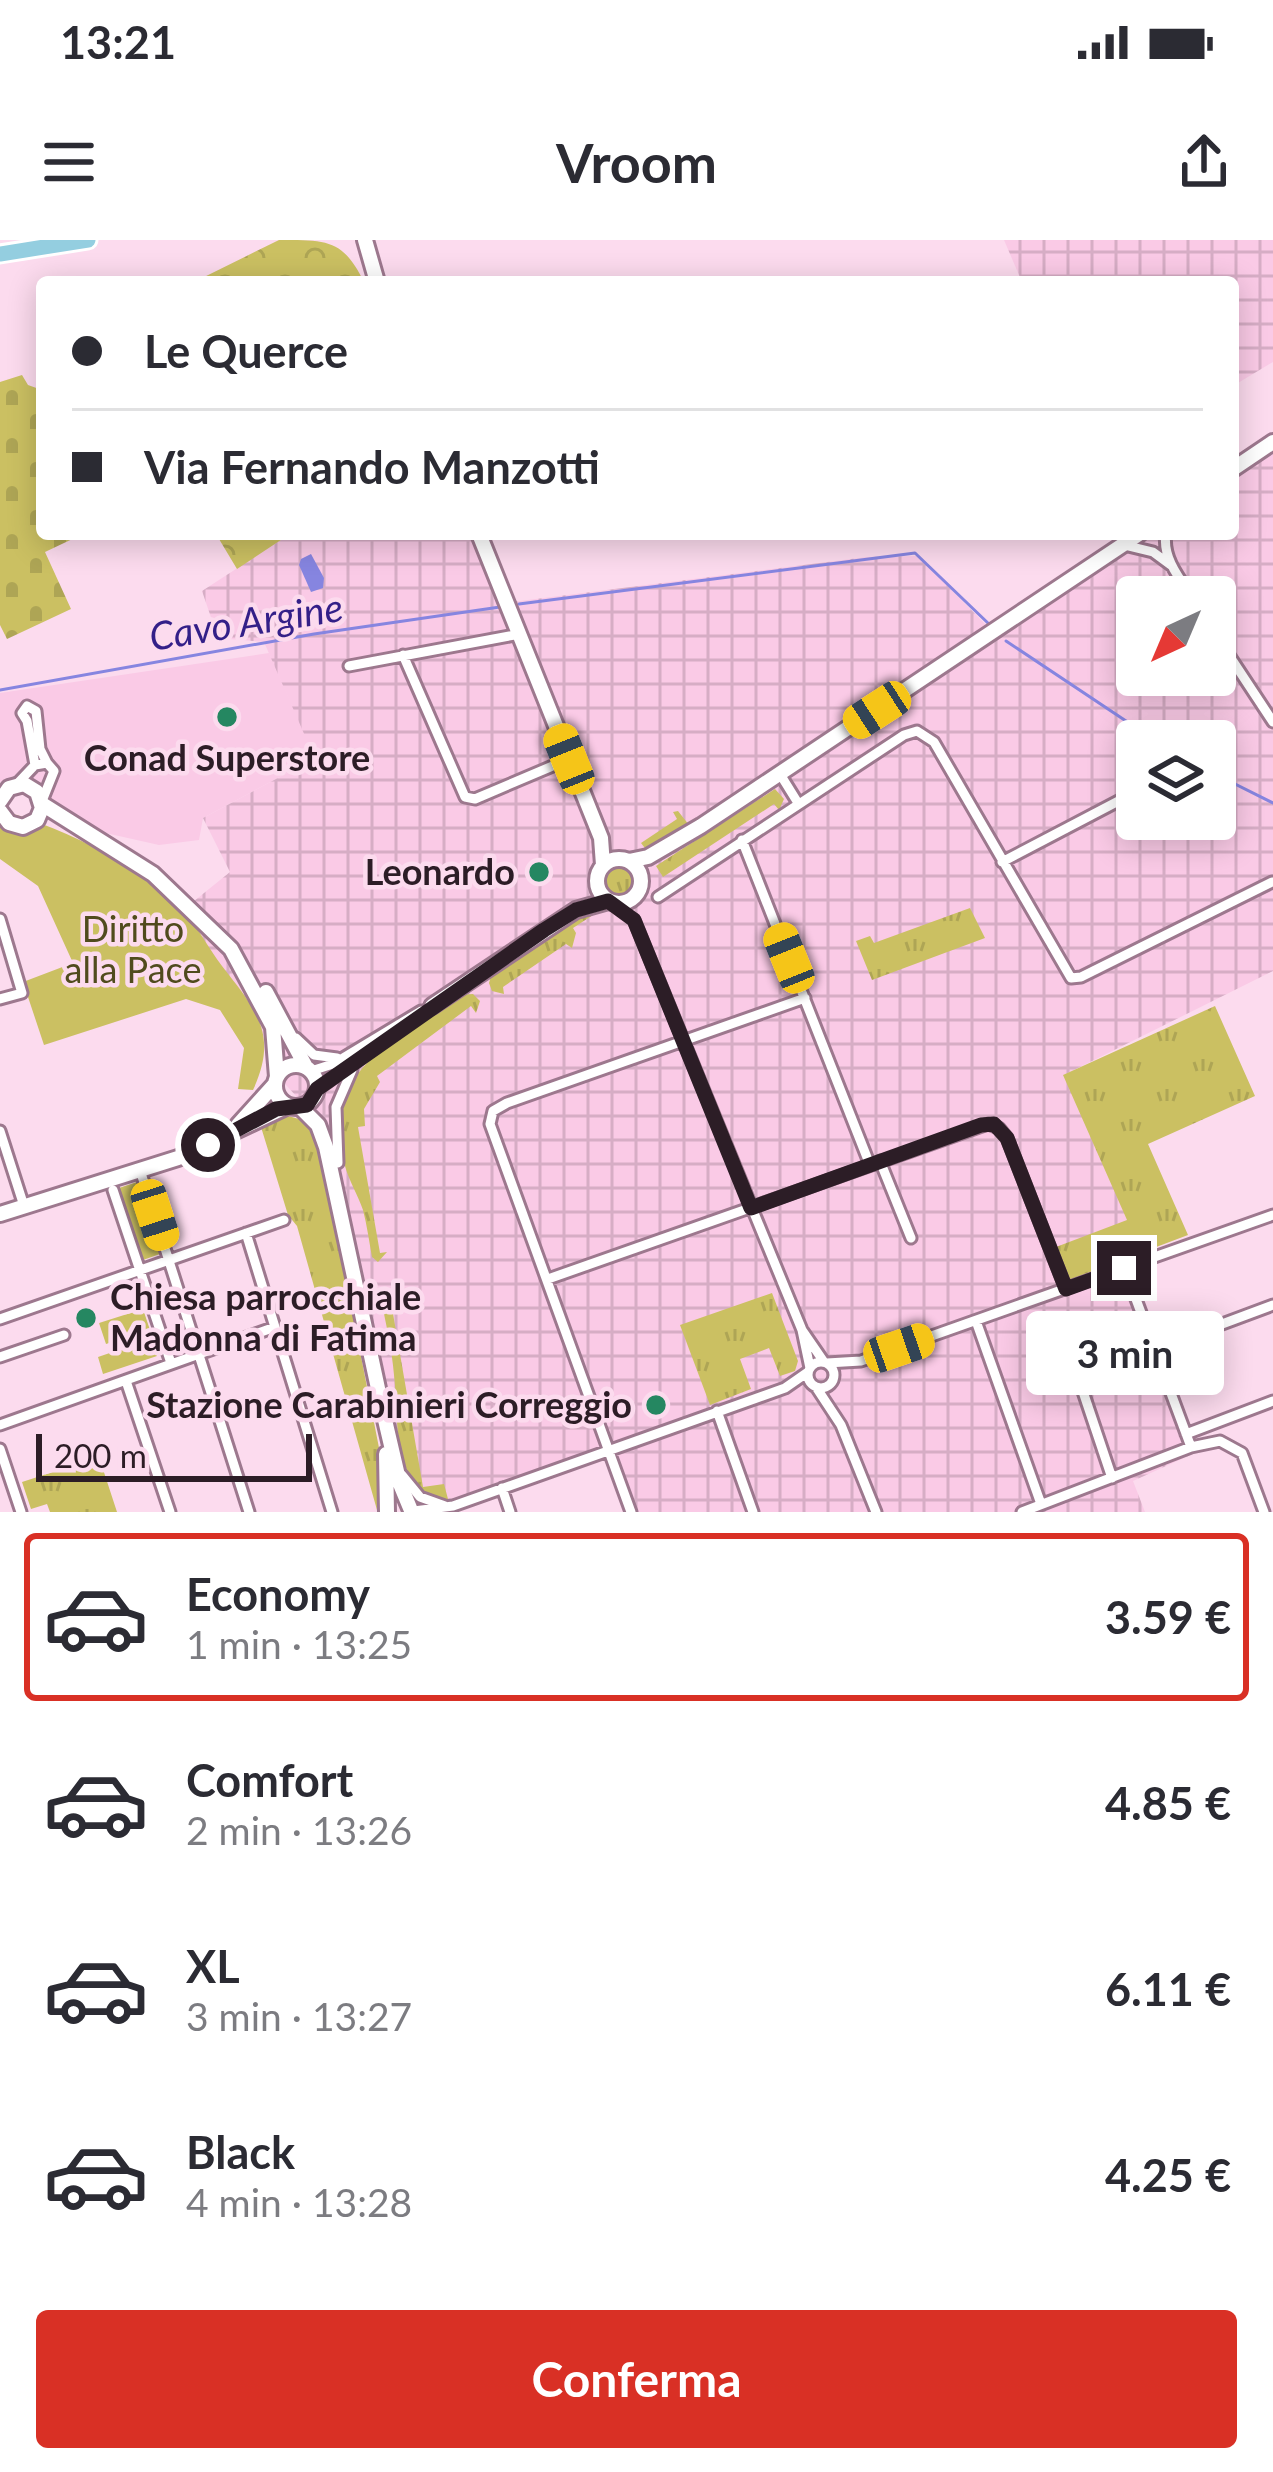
<!DOCTYPE html>
<html lang="it">
<head>
<meta charset="utf-8">
<style>
	body { margin:0; font-family:Lato,sans-serif; background:#f7f7f7; color:#2b2b33; height:100vh; display:flex; flex-direction:column; font-size:45px; white-space:nowrap }
	* { box-sizing:border-box; margin:0 }
	p { font-size:39px; color:#7c7c81 }
	.icon { flex:none; width:66px; height:66px; fill:none; stroke:currentColor; stroke-width:2; stroke-linecap:round; stroke-linejoin:round }
	.map { position:relative; height:1272px; overflow:hidden }
	.panel { display:flex; flex-direction:column; background:#fff; flex:1 }
	.panel>* { flex:none }
	.banner { position:absolute; left:36px; top:36px; width:1203px; height:264px; border-radius:12px; box-shadow:0 6px 30px #0003; display:grid; align-content:center; height:264px; padding:0 36px; background:#fff }
	.needle { width:78px; rotate:224deg }
	.buttons { position:absolute; left:1116px; top:336px; display:grid; gap:24px }
	.buttons a { display:grid; place-items:center; width:120px; height:120px; border-radius:12px; background:#fff; box-shadow:0 6px 30px #0003; font-size:60px }
	.scale { position:absolute; left:36px; bottom:30px; width:276px; box-sizing:border-box; padding-left:12px; border:6px solid #2c1d26; border-top:0; font-size:33px; line-height:42px; white-space:nowrap; color:#2c1d26; -webkit-text-stroke:9px #fcdbee; paint-order:stroke }
	.end { position:absolute; width:54px; height:54px; margin:-27px; border:15px solid #2c1d26; background:#fff; box-shadow:0 0 0 6px #fff }
	.from { border-radius:50% }
	.bubble { position:absolute; height:84px; border-radius:12px; background:#fff; box-shadow:0 6px 30px #0003; font-size:39px; font-weight:700; line-height:84px; text-align:center }
	.car { position:absolute; width:36px; height:72px; margin:-36px -18px; border-radius:15px; box-shadow:0 0 9px 3px #0007; background:linear-gradient(#f5c518 24%,#345 0 40%,#f5c518 0 76%,#345 0 86%,#f5c518 0) }
	.banner b { display:flex; align-items:center; gap:42px; height:114px; font-size:45px }
	.banner b+b { border-top:3px solid #e1e1e2 }
	.banner i { width:30px; height:30px; background:#2b2b33 }
	ul { padding:21px 0 0; list-style:none }
	li { display:flex; align-items:center; gap:36px; height:168px; margin:0 24px 18px; padding:0 12px; border:6px solid transparent; border-radius:12px }
	li div { flex:1 }
	li b { display:block; font-size:45px }
	li em { font-style:normal; font-weight:700 }
	li.on { border-color:#d93025 }
	li>.icon { width:108px; height:108px; stroke-width:1.5 }
	.cta { display:flex; gap:24px; margin-top:auto; padding:24px 36px }
	.cta a { flex:1; height:138px; border-radius:12px; background:#d93025; color:#fff; font-size:48px; font-weight:700; line-height:138px; text-align:center }
	.status { display:flex; justify-content:space-between; align-items:center; height:84px; padding:0 60px; background:#fff; direction:ltr }
	.status svg { height:33px; fill:currentColor }
	header { display:flex; justify-content:space-between; align-items:center; height:156px; padding:0 36px; background:#fff; font-size:54px; font-weight:700 }
	.map>svg:first-child { display:block }
	.built { fill:#facae6 }
	.industrial { fill:url(#industrial-grid); fill-rule:evenodd }
	.grass { fill:url(#grass-tufts) }
	.forest { fill:url(#forest-crowns) }
	.cemetery { fill:url(#cemetery-stones) }
	.park { fill:#cbc062 }
	.water { fill:#8685e0 }
	.lines { fill:none; stroke-linecap:round; stroke-linejoin:round }
	.stream { stroke:#8685e0; stroke-width:3 }
	.street-casing { stroke:#9d788e; stroke-width:15 }
	.secondary-casing { stroke:#9d788e; stroke-width:20 }
	.primary-casing { stroke:#fff; stroke-width:21 }
	.street { stroke:#fff; stroke-width:9 }
	.secondary { stroke:#fff; stroke-width:14 }
	.primary { stroke:#94cee0; stroke-width:15 }
	.route { stroke:#2c1d26; stroke-width:15 }
	.poi-dot { fill:#258761; stroke:#fcdbee; stroke-width:4.5 }
	.labels { text-anchor:middle; stroke-width:9; stroke-linejoin:round; paint-order:stroke }
	.poi-label { font-size:36px; font-weight:bold; fill:#2c1d26; stroke:#fcdbee; text-anchor:end }
	.park-label { font-size:36px; fill:#504b1d; stroke:#fcdbee }
	.water-label { font-size:39px; font-style:italic; fill:#331f88; stroke:#fcdbee }
</style>
</head>
<body>
<div class="status"><b>13:21</b><svg viewBox="0 0 49 12"><path d="M0 12V9h3v3zM5 12V6h3v6zM10 12V3h3v9zM15 12V0h3v12zM26 1h20v11H26zM47 4h2v5h-2z"/></svg></div>
<header><svg class="icon" aria-label="menu" viewBox="0 0 24 24"><path d="M4 6h16M4 12h16M4 18h16"/></svg>Vroom<svg class="icon" aria-label="share" viewBox="0 0 24 24"><path d="M12 15V3M7 8l5-5 5 5M5 13v7h14v-7"/></svg></header>
<div class="map">
<svg width="1273" height="1272" viewBox="0 0 1273 1272">
	<defs>
		<pattern id="industrial-grid" width="8" height="8" patternUnits="userSpaceOnUse" patternTransform="scale(3)"><rect width="8" height="8" fill="#facae6"/><path d="M0 4h8M4 0v8" fill="none" stroke="#d6adc5"/></pattern>
		<pattern id="grass-tufts" width="24" height="20" patternUnits="userSpaceOnUse" patternTransform="scale(3)"><rect width="24" height="20" fill="#cbc062"/><path d="M3 7l-1-3M5 7V3M7 7l1-3M15 17l-1-3M17 17v-4M19 17l1-3" fill="none" stroke="#aea555"/></pattern>
		<pattern id="forest-crowns" width="20" height="18" patternUnits="userSpaceOnUse" patternTransform="scale(3)"><rect width="20" height="18" fill="#cbc062"/><path d="M2 6a3 3 0 1 1 6 0M12 15a3 3 0 1 1 6 0" fill="none" stroke="#aea555"/></pattern>
		<pattern id="cemetery-stones" width="16" height="16" patternUnits="userSpaceOnUse" patternTransform="scale(3)"><rect width="16" height="16" fill="#cbc062"/><path d="M2 7V4a2 2 0 0 1 4 0v3zM10 15v-3a2 2 0 0 1 4 0v3z" fill="#aea555"/></pattern>
	</defs>
	<rect width="100%" height="100%" fill="#fcdbee"/>
	<path class="built" d="M 269,413 L 320,528 L 289,532 L 203,578 L 199,600 L 159,605 L 92,590 L 51,564 L 34,543 L 16,539 L 0,542 L 0,453 Z"/>
	<path class="industrial" d="M 1004,0 L 1273,0 L 1273,122 L 1233,146 L 1233,42 L 1022,42 Z
		M 1273,201 L 1273,731 L 1064,835 L 1133,978 L 1128,1030 L 1197,1212 L 1133,1241 L 1145,1272 L 635,1272 L 612,1212 L 447,1272 L 408,1272 L 327,890 L 266,823 L 265,798 L 183,670 L 230,632 L 203,578 L 289,532 L 319,528 L 264,402 L 218,398 L 202,351 L 290,294 L 473,294 L 505,363 L 867,317 L 918,316 L 998,397 L 1142,294 L 1233,294 L 1233,229 ZM 1137,357 L 1215,357 L 1215,435 L 1137,435 ZM 1137,501 L 1215,501 L 1215,579 L 1137,579 Z"/>
	<path class="grass" d="M 775,549 L 784,559 L 779,570 L 774,564 L 663,637 L 656,626 Z
		M 678,571 L 689,585 L 648,612 L 641,603 L 677,579 L 673,572 Z
		M604 641a14 14 0 1 1 28 0a14 14 0 1 1-28 0Z
		M 970,668 L 985,698 L 872,740 L 856,701 L 870,696 L 874,703 Z
		M 589,669 L 593,675 L 573,688 L 576,693 L 572,708 L 566,704 L 503,747 L 504,754 L 492,751 L 489,743 L 492,733 Z
		M 473,754 L 480,761 L 476,773 L 471,766 L 377,836 L 380,842 L 364,869 L 365,886 L 358,887 L 380,1013 L 387,1012 L 378,1022 L 372,1017 C 369,1001 367,985 363,970 C 358,955 349,941 345,926 C 316,832 397,800 460,755 Z
		M 1215,766 L 1255,856 L 1148,904 L 1188,995 L 1069,1040 L 1056,1007 L 1127,980 L 1063,835 Z
		M 277,873 L 310,882 L 317,893 L 382,1223 L 384,1265 L 377,1270 L 297,986 L 288,975 L 261,887 Z
		M 390,1052 L 398,1059 L 391,1062 L 423,1247 L 444,1244 L 448,1259 L 432,1259 C 391,1234 399,1177 394,1135 C 392,1110 386,1084 381,1059 Z
		M 772,1053 L 798,1121 L 795,1131 L 780,1136 L 769,1108 L 740,1119 L 751,1149 L 710,1165 L 680,1085 Z
		M 99,1217 L 117,1272 L 50,1272 L 47,1264 L 31,1269 L 22,1242 Z"/>
	<path class="forest" d="M 279,0 C 329,0 343,0 364,42 L 194,42 Z
		M 216,294 L 290,294 L 237,329 Z"/>
	<path class="cemetery" d="M 22,135 L 28,145 L 42,150 L 42,294 L 83,294 L 45,312 L 71,369 L 7,399 L 0,385 L 0,142 Z"/>
	<path class="park" d="M 0,570 C 56,585 147,627 185,673 C 199,689 209,709 222,726 C 256,770 279,794 253,850 L 238,849 L 244,808 L 220,770 L 186,759 L 44,805 L 23,742 L 73,723 L 38,646 L 0,619 Z
		M 137,942 L 160,1014 L 143,1020 L 119,948 Z
		M 143,1069 L 150,1090 L 106,1104 L 99,1083 Z
		M 151,1099 L 157,1116 L 103,1134 L 98,1117 Z"/>
	<path class="water" d="M 311,314 L 324,338 L 323,348 L 311,352 L 299,325 L 301,319 Z"/>
	<g class="lines">
		<path class="stream" d="M 519,364 L 915,313 L 990,385
			M 1006,401 L 1156,501
			M 0,450 L 314,394 L 500,367
			M 1215,534 L 1273,563"/>
		<g class="street-casing">
			<path id="street" d="M 1166,294 C 1162,317 1179,338 1192,357
				M 1124,305 L 1153,312 L 1172,326
				M 1215,394 L 1273,482
				M 403,415 L 465,557 L 475,559 L 569,519
				M 349,426 L 520,394
				M 35,525 L 27,481 L 22,473 L 27,466 L 36,471 L 40,509 L 47,523
				M 780,534 L 798,563
				M 16,545 L 35,525 L 47,523 L 54,531 L 42,561
				M 742,600 L 870,925
				M 1002,622 L 1128,556
				M 658,657 L 904,495 L 917,491 L 934,502 L 1071,738 L 1081,737 L 1272,642
				M 0,679 L 22,753 L 0,759
				M 634,680 L 802,1090 L 810,1128
				M 296,798 L 314,815 L 337,818
				M 311,831 L 333,824 L 421,771
				M 318,849 L 432,766
				M 0,891 L 24,966
				M 880,921 L 911,998
				M 338,923 L 336,867 L 352,830
				M 140,930 L 249,1272
				M 113,950 L 171,1123
				M 246,993 L 332,1272
				M 1124,1027 L 1191,1207
				M 548,1039 L 988,884 L 999,888 L 1007,898 L 1066,1049
				M 0,1079 L 284,980
				M 976,1081 L 1041,1264
				M 1062,1089 L 1112,1238
				M 802,1090 L 824,1122
				M 1155,1109 L 1273,1065
				M 0,1117 L 64,1095
				M808 1135a13 13 0 1 1 26 0a13 13 0 1 1-26 0Z
				M 827,1123 L 861,1121 L 1273,975
				M 126,1141 L 170,1272
				M 816,1147 L 841,1185 L 876,1272
				M 717,1171 L 753,1272
				M 0,1185 L 275,1087
				M 1186,1194 L 1273,1161
				M 0,1209 L 21,1272
				M 402,1235 L 420,1257 L 445,1266
				M 502,1248 L 510,1272
				M 414,1271 L 453,1266 L 785,1148 L 808,1132
				M 631,1272 L 490,884 L 493,871 L 507,863 L 805,758
				M 1022,1272 L 1191,1207 L 1220,1201 L 1242,1213 L 1264,1272"/>
		</g>
		<g class="secondary-casing">
			<path id="secondary" d="M 365,0 L 377,42
				M 1233,229 L 1273,202
				M 479,294 L 601,598 L 603,625
				M 0,561 L 9,548 L 24,544 L 37,552 L 42,568 L 37,580 L 23,587 L 9,583 L 0,571
				M 42,564 L 153,634 L 231,709 L 273,787 L 277,837
				M597 641a22 22 0 1 1 44 0a22 22 0 1 1-44 0Z
				M 629,621 L 648,617 L 701,586 L 1139,294
				M 266,752 L 306,827
				M 432,766 L 576,670 L 608,661
				M275 846a21 21 0 1 1 42 0a21 21 0 1 1-42 0Z
				M 300,867 L 318,885 L 326,907 L 382,1167 L 400,1244 L 410,1268
				M 238,885 L 275,844
				M 0,974 L 178,918 L 288,866
				M 386,1214 L 387,1272"/>
		</g>
		<g class="primary-casing">
			<path id="primary" d="M 0,14 L 88,0"/>
		</g>
		<use href="#street" class="street"/>
		<use href="#secondary" class="secondary"/>
		<use href="#primary" class="primary"/>
	</g>
	<g class="lines">
		<path class="route" d="M 208,905 L 276,869 L 307,865 L 317,849 L 544,690 L 576,670 L 608,661 L 634,680 L 751,968 L 981,885 L 994,884 L 1007,898 L 1066,1049 L 1124,1028"/>
	</g>
	<g class="poi-dot">
		<circle cx="227" cy="477" r="12"/>
		<circle cx="539" cy="632" r="12"/>
		<circle cx="86" cy="1078" r="12"/>
		<circle cx="656" cy="1165" r="12"/>
	</g>
	<g class="labels">
		<g class="poi-label">
			<text x="227" y="531" text-anchor="middle">Conad Superstore</text>
			<text x="515" y="645">Leonardo</text>
			<text x="110" y="1070" text-anchor="start">Chiesa parrocchiale<tspan x="110" dy="41">Madonna di Fatima</tspan></text>
			<text x="632" y="1178">Stazione Carabinieri Correggio</text>
		</g>
		<g class="park-label">
			<text x="133" y="702">Diritto<tspan x="133" dy="41">alla Pace</tspan></text>
		</g>
		<g class="water-label">
			<text transform="translate(246 382) rotate(-9)" y="14">Cavo Argine</text>
		</g>
	</g>
</svg>
<div class="buttons">
<a><svg class="needle" viewBox="-14 -14 28 28"><path d="M0-13l5 13h-10z" fill="#e53935"/><path d="M0 13l5-13h-10z" fill="#7c7c81"/></svg></a>
<a><svg class="icon" aria-label="layers" viewBox="0 0 24 24"><path d="M12 4l9 5-9 5-9-5zM3 14l9 5 9-5"/></svg></a>
</div>
<div class="scale">200 m</div>
<i class="end from" style="left:208px;top:905px"></i>
<i class="end" style="left:1124px;top:1028px"></i>
<div class="bubble" style="left:1026px;top:1071px;width:198px">3 min</div>
<i class="car" style="left:877px;top:470px;rotate:237deg"></i>
<i class="car" style="left:569px;top:519px;rotate:338deg"></i>
<i class="car" style="left:789px;top:718px;rotate:338deg"></i>
<i class="car" style="left:155px;top:975px;rotate:162deg"></i>
<i class="car" style="left:899px;top:1108px;rotate:71deg"></i>
<div class="banner">
<b><i class="from"></i>Le Querce</b>
<b><i></i>Via Fernando Manzotti</b>
</div>
</div>
<section class="panel">
<ul>
<li class="on"><svg class="icon" aria-label="car" viewBox="0 0 24 24"><path d="M5 17H2v-5l4-1 3-4h7l3 4 3 1v5h-3M9 17h6M6 11h13"/><circle cx="7" cy="17" r="2"/><circle cx="17" cy="17" r="2"/></svg><div><b>Economy</b><p>1 min · 13:25</p></div><em>3.59 €</em></li>
<li><svg class="icon" aria-label="car" viewBox="0 0 24 24"><path d="M5 17H2v-5l4-1 3-4h7l3 4 3 1v5h-3M9 17h6M6 11h13"/><circle cx="7" cy="17" r="2"/><circle cx="17" cy="17" r="2"/></svg><div><b>Comfort</b><p>2 min · 13:26</p></div><em>4.85 €</em></li>
<li><svg class="icon" aria-label="car" viewBox="0 0 24 24"><path d="M5 17H2v-5l4-1 3-4h7l3 4 3 1v5h-3M9 17h6M6 11h13"/><circle cx="7" cy="17" r="2"/><circle cx="17" cy="17" r="2"/></svg><div><b>XL</b><p>3 min · 13:27</p></div><em>6.11 €</em></li>
<li><svg class="icon" aria-label="car" viewBox="0 0 24 24"><path d="M5 17H2v-5l4-1 3-4h7l3 4 3 1v5h-3M9 17h6M6 11h13"/><circle cx="7" cy="17" r="2"/><circle cx="17" cy="17" r="2"/></svg><div><b>Black</b><p>4 min · 13:28</p></div><em>4.25 €</em></li>
</ul>
<div class="cta"><a>Conferma</a></div>
</section>
</body>
</html>
